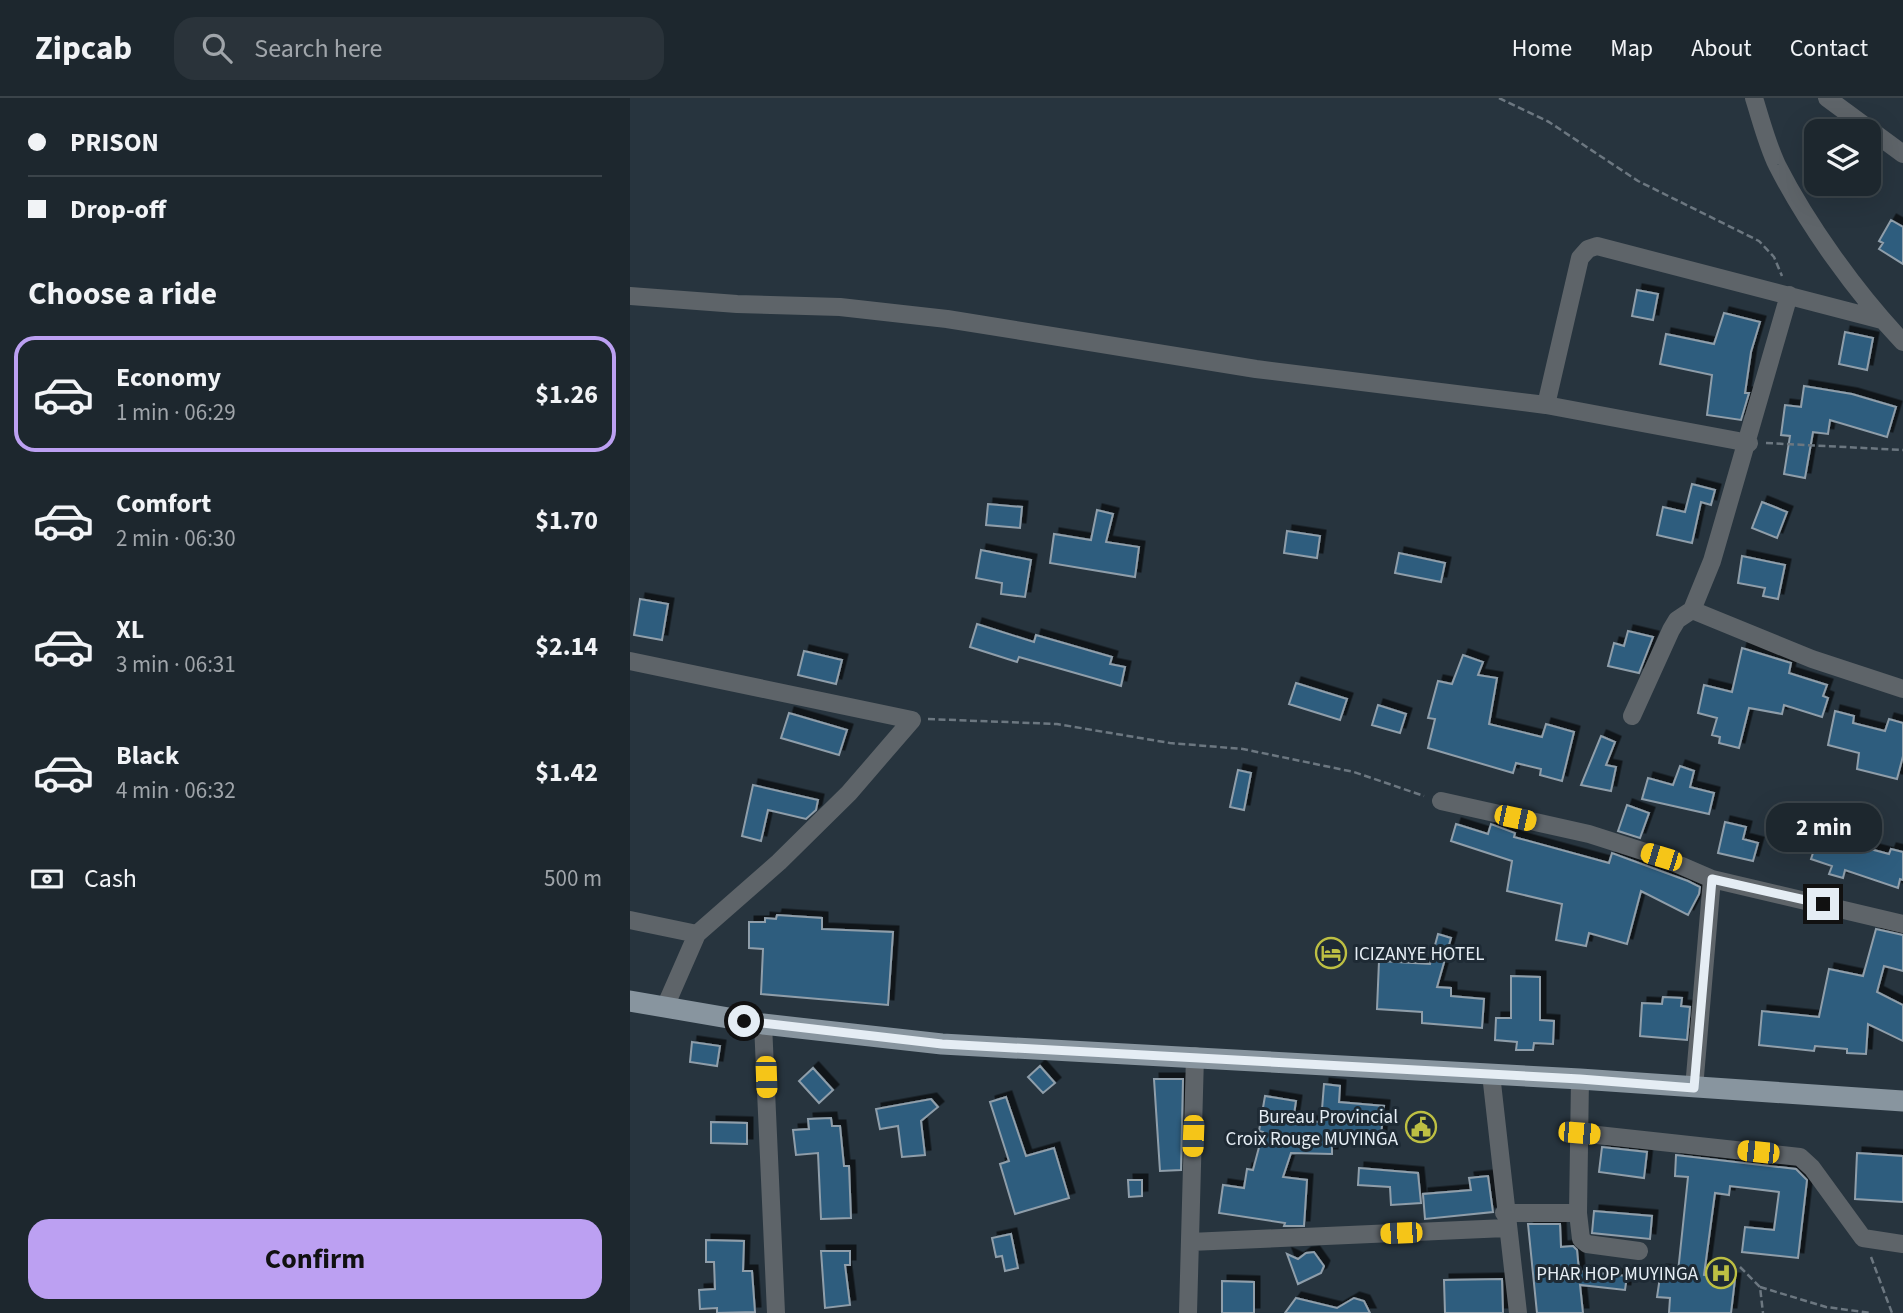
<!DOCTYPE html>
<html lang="en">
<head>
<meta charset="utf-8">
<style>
	body { margin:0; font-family:"Source Sans 3",sans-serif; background:#2a333a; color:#f1f3f6; height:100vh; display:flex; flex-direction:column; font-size:26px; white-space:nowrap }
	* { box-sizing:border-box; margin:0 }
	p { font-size:23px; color:#a0a5aa }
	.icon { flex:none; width:38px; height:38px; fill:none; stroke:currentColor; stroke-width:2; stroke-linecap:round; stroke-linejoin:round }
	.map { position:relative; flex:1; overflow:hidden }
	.side { display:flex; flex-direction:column; background:#1d272e; width:630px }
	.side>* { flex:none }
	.hud { display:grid; align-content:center; height:154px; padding:0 28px; background:#1d272e }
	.fabs { position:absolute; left:1174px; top:21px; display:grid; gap:14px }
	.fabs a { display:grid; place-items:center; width:77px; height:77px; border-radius:14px; background:#1d272e; box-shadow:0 7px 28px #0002,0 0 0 2px #3b444a; font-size:35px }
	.end { position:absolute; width:32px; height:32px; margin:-16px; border:9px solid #e5edf4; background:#111; box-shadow:0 0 0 4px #111 }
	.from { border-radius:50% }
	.bubble { position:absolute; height:49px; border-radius:21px; background:#1d272e; box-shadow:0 7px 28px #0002,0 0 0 2px #3b444a; font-size:23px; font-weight:700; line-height:49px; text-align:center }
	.car { position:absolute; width:21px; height:42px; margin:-21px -10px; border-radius:9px; box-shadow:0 0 5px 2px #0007; background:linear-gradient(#f5c518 24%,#345 0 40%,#f5c518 0 76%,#345 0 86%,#f5c518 0) }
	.hud b { display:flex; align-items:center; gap:24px; height:66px; font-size:26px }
	.hud b+b { border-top:2px solid #3b444a }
	.hud i { width:18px; height:18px; background:#f1f3f6 }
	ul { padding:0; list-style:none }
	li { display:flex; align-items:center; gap:21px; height:116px; margin:0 14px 10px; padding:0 14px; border:4px solid transparent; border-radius:21px }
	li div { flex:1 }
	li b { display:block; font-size:26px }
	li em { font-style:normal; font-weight:700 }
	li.on { border-color:#bca0f2 }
	li>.icon { width:63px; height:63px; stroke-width:1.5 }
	h2 { padding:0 28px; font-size:32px; line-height:84px }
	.pay { display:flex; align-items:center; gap:18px; height:77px; padding:0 28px; font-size:26px }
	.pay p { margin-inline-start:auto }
	.button { display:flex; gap:14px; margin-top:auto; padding:14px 28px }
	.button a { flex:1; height:80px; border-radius:21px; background:#bca0f2; color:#111; font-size:28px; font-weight:700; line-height:80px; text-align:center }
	header { display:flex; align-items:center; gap:42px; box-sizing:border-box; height:98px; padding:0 35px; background:#1d272e; border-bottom:2px solid #3b444a }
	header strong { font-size:33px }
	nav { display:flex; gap:38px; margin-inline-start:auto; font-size:24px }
	.search { width:490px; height:63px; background:#2a333a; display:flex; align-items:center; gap:18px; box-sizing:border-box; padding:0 24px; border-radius:21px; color:#a0a5aa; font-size:26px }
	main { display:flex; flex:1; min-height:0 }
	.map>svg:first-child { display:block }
	.building { fill:#2f5d7e; stroke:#8f9eaa; stroke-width:2; filter:url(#shadow) }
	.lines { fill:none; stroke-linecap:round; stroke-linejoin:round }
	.path { stroke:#6c7780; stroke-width:2.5; stroke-dasharray:7 3.5; stroke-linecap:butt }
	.minor { stroke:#5e6469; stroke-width:18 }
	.major { stroke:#88959f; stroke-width:21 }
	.route { stroke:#e5edf4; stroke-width:9 }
	.labels { text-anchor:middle; stroke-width:6; stroke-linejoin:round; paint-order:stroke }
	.poi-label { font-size:19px; fill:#e5edf4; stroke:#1e2a34; text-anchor:end }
</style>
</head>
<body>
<header>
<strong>Zipcab</strong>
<div class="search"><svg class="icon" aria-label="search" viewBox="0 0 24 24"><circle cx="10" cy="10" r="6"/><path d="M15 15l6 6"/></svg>Search here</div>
<nav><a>Home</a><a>Map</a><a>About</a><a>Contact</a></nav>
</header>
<main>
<section class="side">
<div class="hud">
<b><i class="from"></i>PRISON</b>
<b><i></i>Drop-off</b>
</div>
<h2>Choose a ride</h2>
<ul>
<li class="on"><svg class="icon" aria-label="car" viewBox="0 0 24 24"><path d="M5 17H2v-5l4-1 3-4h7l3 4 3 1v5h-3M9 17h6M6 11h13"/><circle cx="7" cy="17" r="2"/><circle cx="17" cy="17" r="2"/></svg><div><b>Economy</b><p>1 min · 06:29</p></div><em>$1.26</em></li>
<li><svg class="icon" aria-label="car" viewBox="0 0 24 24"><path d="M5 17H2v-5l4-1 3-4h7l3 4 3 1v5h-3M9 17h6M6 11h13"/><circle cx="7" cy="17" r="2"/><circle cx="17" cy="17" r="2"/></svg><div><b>Comfort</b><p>2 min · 06:30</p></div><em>$1.70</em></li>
<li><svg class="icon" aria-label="car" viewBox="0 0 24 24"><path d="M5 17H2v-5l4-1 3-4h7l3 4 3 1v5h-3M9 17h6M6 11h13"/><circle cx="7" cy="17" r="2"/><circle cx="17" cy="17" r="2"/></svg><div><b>XL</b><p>3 min · 06:31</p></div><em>$2.14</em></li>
<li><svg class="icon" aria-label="car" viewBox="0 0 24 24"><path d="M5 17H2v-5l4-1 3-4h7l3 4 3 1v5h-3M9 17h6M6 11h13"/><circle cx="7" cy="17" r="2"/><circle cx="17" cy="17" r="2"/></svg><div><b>Black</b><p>4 min · 06:32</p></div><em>$1.42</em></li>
</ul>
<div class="pay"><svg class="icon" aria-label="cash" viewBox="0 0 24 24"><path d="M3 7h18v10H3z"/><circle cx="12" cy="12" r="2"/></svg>Cash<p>500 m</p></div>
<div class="button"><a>Confirm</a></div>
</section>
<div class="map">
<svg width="1273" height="1215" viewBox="0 0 1273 1215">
	<defs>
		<filter id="shadow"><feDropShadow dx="5.5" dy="-5.5" stdDeviation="0" flood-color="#0009"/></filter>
	</defs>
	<rect width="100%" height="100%" fill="#27343e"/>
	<path class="building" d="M 1261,122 L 1273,129 L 1273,166 L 1249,151 L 1253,145 L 1249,143 Z
		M 1007,192 L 1028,196 L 1023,222 L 1002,218 Z
		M 1094,215 L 1130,224 L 1121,254 L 1115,295 L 1119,295 L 1111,322 L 1077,317 L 1082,277 L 1030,266 L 1036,236 L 1084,246 Z
		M 1215,234 L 1243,240 L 1237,272 L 1209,266 Z
		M 1174,288 L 1222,296 L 1266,309 L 1257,339 L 1200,322 L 1198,336 L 1183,334 L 1175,380 L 1154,376 L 1160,338 L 1151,337 L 1155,307 L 1171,309 Z
		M 1062,386 L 1085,392 L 1081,407 L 1071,404 L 1062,445 L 1027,437 L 1033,409 L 1055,414 Z
		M 1132,404 L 1157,414 L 1147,440 L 1122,430 Z
		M 358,406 L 392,409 L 390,430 L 356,427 Z
		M 467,412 L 483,416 L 476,444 L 509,449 L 505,479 L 420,465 L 424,436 L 461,442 Z
		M 657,433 L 690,438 L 687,460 L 654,455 Z
		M 351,452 L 401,462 L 395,499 L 371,496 L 372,485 L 346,480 Z
		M 769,455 L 815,465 L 811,484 L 765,475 Z
		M 1112,458 L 1155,467 L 1148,501 L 1133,498 L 1135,490 L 1108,485 Z
		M 10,501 L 38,506 L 32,542 L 4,537 Z
		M 347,526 L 404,544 L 406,537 L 482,559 L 480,566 L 495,569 L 491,588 L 389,559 L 387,564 L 340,549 Z
		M 998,533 L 1023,539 L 1009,575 L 978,568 L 984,545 L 994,548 Z
		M 1112,550 L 1161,565 L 1159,575 L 1197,587 L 1193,598 L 1198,600 L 1192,619 L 1154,607 L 1152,616 L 1119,610 L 1109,650 L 1089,645 L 1090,639 L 1082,637 L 1087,620 L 1068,615 L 1074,587 L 1102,594 Z
		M 174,553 L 212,562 L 206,586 L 168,577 Z
		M 833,557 L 853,564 L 848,577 L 867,580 L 859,626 L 912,639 L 916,626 L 944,634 L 932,683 L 910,677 L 911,671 L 886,665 L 883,675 L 798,650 L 805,621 L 798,620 L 808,583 L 822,586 Z
		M 666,585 L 717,601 L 710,622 L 659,606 Z
		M 748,607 L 776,616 L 770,635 L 742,627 Z
		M 1205,613 L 1224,618 L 1223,625 L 1255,633 L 1259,621 L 1273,625 L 1273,658 L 1267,681 L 1227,671 L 1229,655 L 1198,647 Z
		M 159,615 L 217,632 L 209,657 L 151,640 Z
		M 971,638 L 985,644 L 976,667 L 986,669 L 981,693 L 951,687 Z
		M 1050,668 L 1064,673 L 1060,689 L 1084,695 L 1079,716 L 1012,701 L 1018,680 L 1043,687 Z
		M 608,672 L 621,675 L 614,712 L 600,709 Z
		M 123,687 L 188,702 L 186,712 L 176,721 L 138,712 L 131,743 L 112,738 Z
		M 997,707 L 1019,715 L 1010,740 L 988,733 Z
		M 1095,724 L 1116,729 L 1113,741 L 1128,745 L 1123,763 L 1088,755 Z
		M 1218,725 L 1231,729 L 1225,747 L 1259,756 L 1261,751 L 1273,754 L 1273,782 L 1270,781 L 1268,790 L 1215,772 L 1213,780 L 1199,776 L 1202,768 L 1181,761 L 1188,740 L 1211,747 Z
		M 826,726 L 858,736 L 861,726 L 885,735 L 884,739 L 979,765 L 982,755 L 1058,783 L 1070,789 L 1069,796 L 1058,817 L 1011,793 L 997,846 L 959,835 L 956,848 L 926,842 L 932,806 L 877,793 L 882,763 L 821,743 Z
		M 147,817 L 192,820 L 192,831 L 263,834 L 258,907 L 131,896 L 133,851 L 119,850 L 119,824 L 135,824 L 135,820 L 146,821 Z
		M 1246,831 L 1273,837 L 1273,873 L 1254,868 L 1247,894 L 1273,907 L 1273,943 L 1238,926 L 1236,956 L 1217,955 L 1217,951 L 1185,948 L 1184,953 L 1129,947 L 1132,913 L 1189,919 L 1199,871 L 1233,878 Z
		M 808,836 L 821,840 L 807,889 L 821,890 L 821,898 L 854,901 L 852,930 L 792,925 L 792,914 L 747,911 L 749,863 L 800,866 Z
		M 881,878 L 910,879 L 910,922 L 924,923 L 923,946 L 904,945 L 903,952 L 886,952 L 887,944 L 865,942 L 866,920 L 881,920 Z
		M 1033,899 L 1052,900 L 1051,908 L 1060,909 L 1057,942 L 1010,938 L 1012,905 L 1032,906 Z
		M 62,944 L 90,948 L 87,968 L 60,964 Z
		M 410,968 L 425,985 L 413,995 L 398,979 Z
		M 183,970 L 203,992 L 189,1005 L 169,983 Z
		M 524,981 L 553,981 L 551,1072 L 530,1073 Z
		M 694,986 L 710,988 L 709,1004 L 754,1008 L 750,1047 L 702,1042 L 702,1056 L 661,1055 L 653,1079 L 677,1082 L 674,1128 L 654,1128 L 655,1125 L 589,1115 L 593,1087 L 614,1090 L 617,1071 L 623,1072 L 633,1034 L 629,1033 L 635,998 L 666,1003 L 663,1023 L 691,1024 Z
		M 376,999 L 396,1058 L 424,1050 L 439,1100 L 385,1116 L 370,1066 L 379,1063 L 360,1004 Z
		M 301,1001 L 308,1009 L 291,1023 L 295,1057 L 272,1059 L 268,1028 L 250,1031 L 246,1011 Z
		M 201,1020 L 202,1028 L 210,1028 L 214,1068 L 219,1068 L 221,1120 L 191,1121 L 188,1055 L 166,1057 L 163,1032 L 179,1031 L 178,1021 Z
		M 81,1024 L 117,1025 L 117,1046 L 81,1045 Z
		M 972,1049 L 1017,1054 L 1014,1080 L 969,1074 Z
		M 1227,1055 L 1273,1058 L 1273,1104 L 1225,1101 Z
		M 1046,1057 L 1166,1071 L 1177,1082 L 1168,1160 L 1112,1154 L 1115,1129 L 1144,1132 L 1149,1094 L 1100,1088 L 1099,1097 L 1085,1095 L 1074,1177 L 1105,1181 L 1101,1215 L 1039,1215 L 1040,1200 L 1027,1199 L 1031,1172 L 1048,1174 L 1058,1079 L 1045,1078 Z
		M 729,1070 L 788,1075 L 791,1105 L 761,1107 L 760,1089 L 728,1087 Z
		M 858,1078 L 863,1114 L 795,1121 L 793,1096 L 841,1092 L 839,1080 Z
		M 498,1082 L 512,1082 L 512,1098 L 499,1099 Z
		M 964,1113 L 1022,1118 L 1020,1141 L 962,1135 Z
		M 898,1126 L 930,1126 L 931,1149 L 943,1148 L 947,1152 L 949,1173 L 997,1178 L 995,1192 L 950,1187 L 953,1215 L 907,1215 Z
		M 381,1136 L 388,1170 L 375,1173 L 372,1158 L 366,1159 L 362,1140 Z
		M 76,1142 L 114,1143 L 113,1173 L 122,1173 L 125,1214 L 87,1215 L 87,1210 L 70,1211 L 69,1192 L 85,1191 L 84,1164 L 76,1164 Z
		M 191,1153 L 220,1153 L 220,1167 L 215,1167 L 220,1207 L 195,1210 Z
		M 684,1154 L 694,1168 L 691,1175 L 668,1186 L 657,1156 L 668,1161 L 676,1155 Z
		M 872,1181 L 873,1215 L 815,1215 L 814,1182 Z
		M 592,1183 L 624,1184 L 624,1215 L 592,1215 Z
		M 666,1200 L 707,1210 L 724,1200 L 734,1203 L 740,1215 L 655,1215 Z"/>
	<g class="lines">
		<path class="path" d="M 869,0 L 919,24 L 1008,83 L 1129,143 L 1144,159 L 1152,178
			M 1136,345 L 1273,352
			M 298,621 L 427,626 L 540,645 L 613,651 L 724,674 L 794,698
			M 1241,1159 L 1262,1215
			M 1110,1169 L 1130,1189 L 1133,1215
			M 1130,1189 L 1196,1209 L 1241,1215"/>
		<path class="minor" d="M 1124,0 C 1131,22 1137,46 1147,67 C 1177,126 1227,196 1273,244
			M 1197,0 L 1273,56
			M 0,198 L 107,206 L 210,209 L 317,221 L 626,271 L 916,307 L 1119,345
			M 916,307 L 950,160 L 958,151 L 967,148 L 1252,222
			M 1062,512 L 1182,561 L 1273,591
			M 0,563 L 282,622 L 219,695 L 149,764 L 67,836 L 35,909
			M 1002,618 L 1041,532 L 1047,522 L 1062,512 L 1082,463 L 1159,197
			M 811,703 L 959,736 L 1031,759 L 1082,781 L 1273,826
			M 0,822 L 67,836
			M 133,926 L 146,1215
			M 861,976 L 888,1215
			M 950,981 L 948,1115 L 951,1141 L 957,1146 L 1009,1153
			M 1064,990 L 1082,781
			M 949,1035 L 1170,1059 L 1182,1070 L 1233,1140 L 1273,1146
			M 874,1115 L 948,1115
			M 560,1144 L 876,1130
			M 558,1215 L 565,958"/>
		<path class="major" d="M 0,903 L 133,926 L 312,946 L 950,981 L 1273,1003"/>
	</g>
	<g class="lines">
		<path class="route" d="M 114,923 L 312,946 L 950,981 L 1064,990 L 1082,781 L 1193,806"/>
	</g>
	<defs>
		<g id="hotel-ring" transform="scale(1.575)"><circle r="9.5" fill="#1e2a34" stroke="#bdbf43" stroke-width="1.5"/><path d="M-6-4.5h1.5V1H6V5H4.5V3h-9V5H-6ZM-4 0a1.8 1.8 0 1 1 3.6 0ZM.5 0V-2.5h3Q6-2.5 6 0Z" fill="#bdbf43"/></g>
		<g id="civic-ring" transform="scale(1.575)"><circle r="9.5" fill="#1e2a34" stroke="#bdbf43" stroke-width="1.5"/><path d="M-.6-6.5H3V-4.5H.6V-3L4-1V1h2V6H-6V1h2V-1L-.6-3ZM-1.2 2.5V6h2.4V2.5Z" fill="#bdbf43"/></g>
		<g id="hospital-ring" transform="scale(1.575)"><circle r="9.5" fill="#1e2a34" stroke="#bdbf43" stroke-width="1.5"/><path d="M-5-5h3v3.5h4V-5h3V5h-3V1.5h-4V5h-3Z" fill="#bdbf43"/></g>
	</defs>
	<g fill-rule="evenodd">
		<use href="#hotel-ring" x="701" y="855"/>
		<use href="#civic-ring" x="791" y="1029"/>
		<use href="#hospital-ring" x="1091" y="1175"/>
	</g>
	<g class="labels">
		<g class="poi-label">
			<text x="724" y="862" text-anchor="start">ICIZANYE HOTEL</text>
			<text x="768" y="1025">Bureau Provincial<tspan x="768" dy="22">Croix Rouge MUYINGA</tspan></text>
			<text x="1068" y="1182">PHAR HOP MUYINGA</text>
		</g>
	</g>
</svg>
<div class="fabs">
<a><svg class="icon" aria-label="layers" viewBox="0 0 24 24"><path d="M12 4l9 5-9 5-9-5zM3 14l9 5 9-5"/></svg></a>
</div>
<i class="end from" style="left:114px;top:923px"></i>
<i class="end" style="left:1193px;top:806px"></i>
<div class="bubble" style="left:1136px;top:705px;width:116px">2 min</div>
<i class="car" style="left:885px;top:720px;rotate:102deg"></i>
<i class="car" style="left:1031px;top:759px;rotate:287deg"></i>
<i class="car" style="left:136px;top:979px;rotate:178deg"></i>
<i class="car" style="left:949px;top:1035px;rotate:95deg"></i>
<i class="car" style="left:563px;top:1038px;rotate:182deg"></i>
<i class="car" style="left:1128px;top:1054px;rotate:276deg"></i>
<i class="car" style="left:771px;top:1135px;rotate:268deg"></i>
</div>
</main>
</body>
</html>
